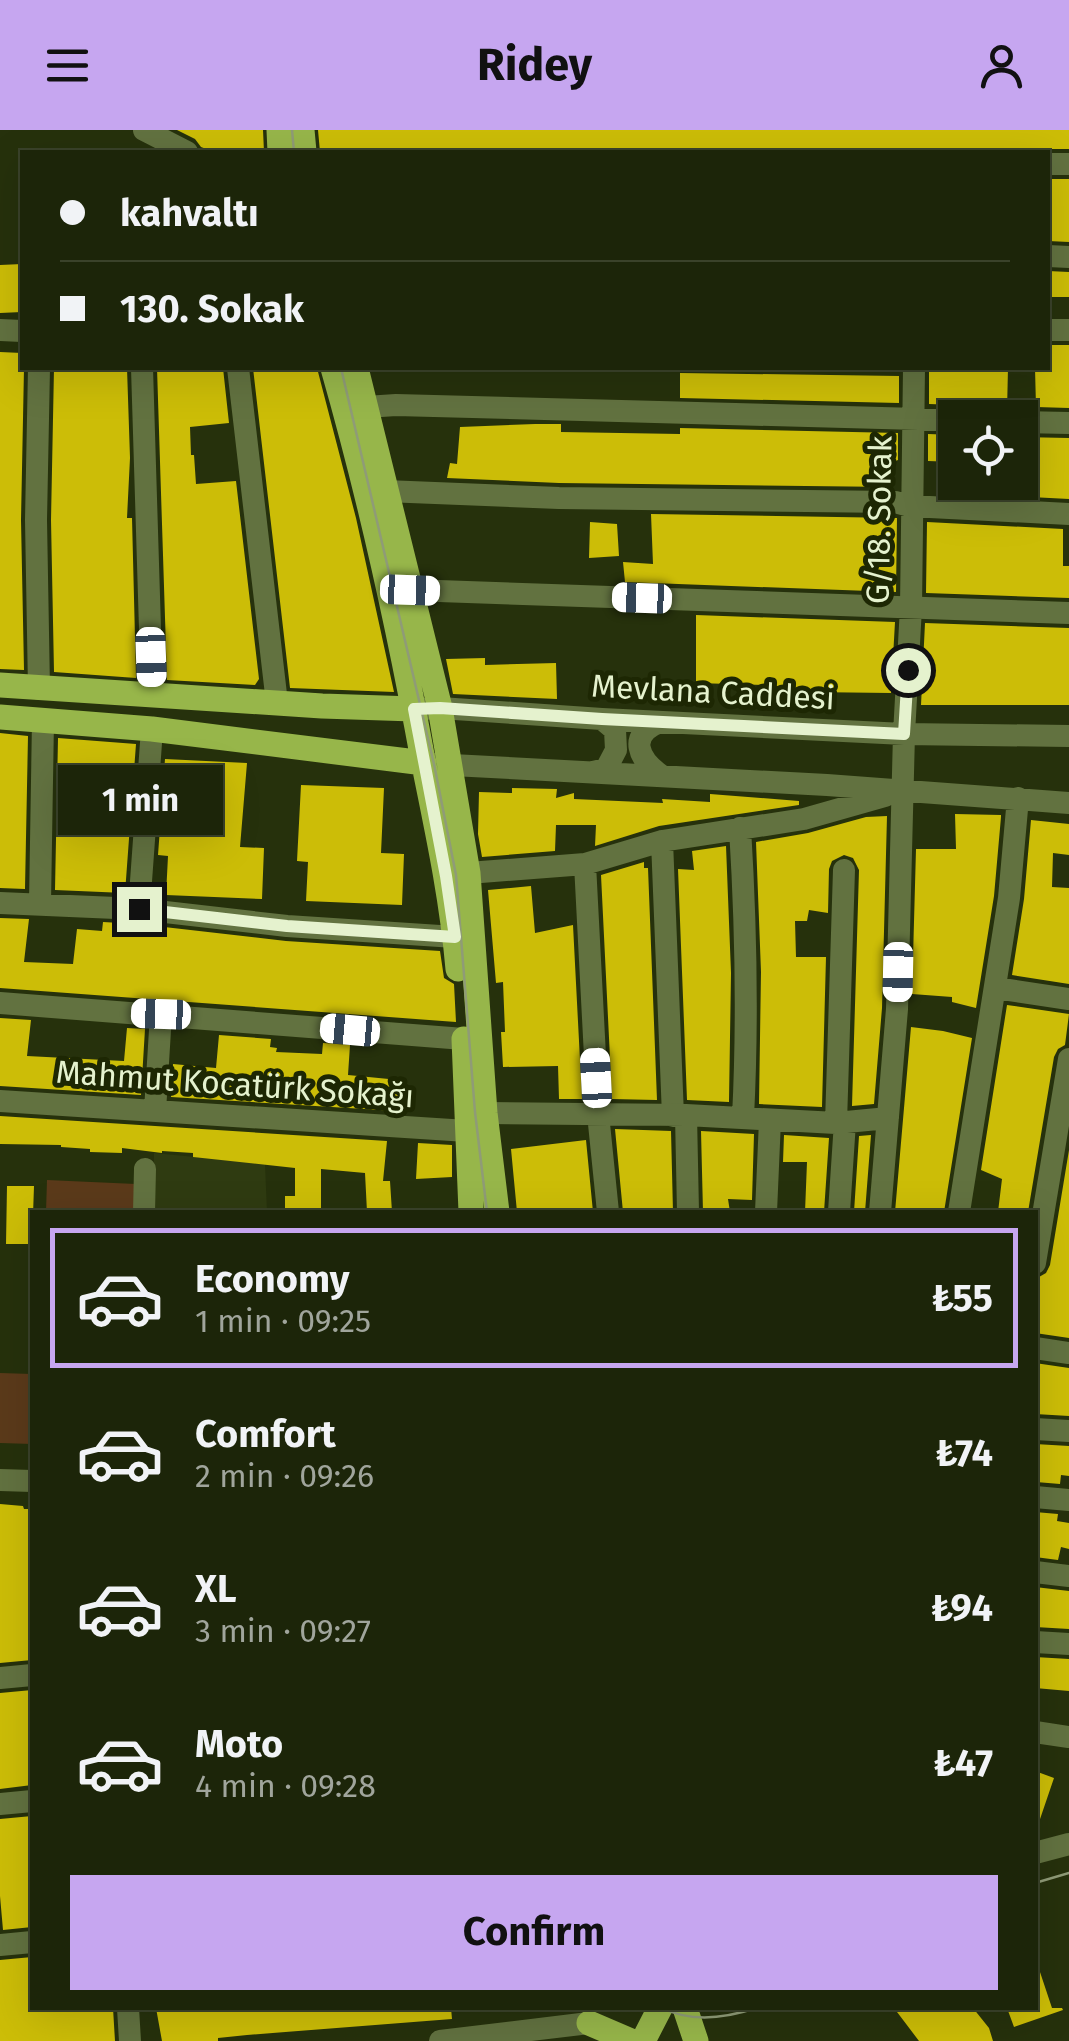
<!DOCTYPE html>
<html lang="en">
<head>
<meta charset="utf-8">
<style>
	body { margin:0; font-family:"Fira Sans",sans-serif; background:#293117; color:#f1f3f6; height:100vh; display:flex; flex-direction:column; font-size:38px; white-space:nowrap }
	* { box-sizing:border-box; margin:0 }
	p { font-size:32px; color:#a0a59c }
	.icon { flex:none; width:55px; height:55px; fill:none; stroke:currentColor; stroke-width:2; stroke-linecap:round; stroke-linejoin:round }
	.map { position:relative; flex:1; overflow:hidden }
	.drawer { position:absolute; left:30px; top:1080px; width:1008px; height:800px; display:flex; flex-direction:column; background:#1c2509; border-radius:0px; box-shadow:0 10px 40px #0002,0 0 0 2px #3a422a }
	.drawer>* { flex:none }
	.guide { position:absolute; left:20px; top:20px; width:1030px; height:220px; border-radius:0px; box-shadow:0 10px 40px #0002,0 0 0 2px #3a422a; display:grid; align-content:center; height:220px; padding:0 40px; background:#1c2509 }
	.buttons { position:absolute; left:938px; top:270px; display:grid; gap:20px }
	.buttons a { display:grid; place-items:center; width:100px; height:100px; border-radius:0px; background:#1c2509; box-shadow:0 10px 40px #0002,0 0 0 2px #3a422a; font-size:50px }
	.end { position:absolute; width:45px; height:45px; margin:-22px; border:12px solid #e5f2ce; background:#111; box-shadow:0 0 0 5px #111 }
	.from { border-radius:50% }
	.bubble { position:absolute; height:70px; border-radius:0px; background:#1c2509; box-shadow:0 10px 40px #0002,0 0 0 2px #3a422a; font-size:32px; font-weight:700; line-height:70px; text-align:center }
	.car { position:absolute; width:30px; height:60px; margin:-30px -15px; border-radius:12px; box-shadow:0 0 8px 2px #0007; background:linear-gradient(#fff 24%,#345 0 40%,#fff 0 76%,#345 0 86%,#fff 0) }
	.guide b { display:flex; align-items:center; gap:35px; height:95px; font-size:38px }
	.guide b+b { border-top:2px solid #3a422a }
	.guide i { width:25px; height:25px; background:#f1f3f6 }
	ul { padding:18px 0 0; list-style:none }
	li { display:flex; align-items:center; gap:30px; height:140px; margin:0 20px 15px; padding:0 20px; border:5px solid transparent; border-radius:0px }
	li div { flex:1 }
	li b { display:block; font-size:38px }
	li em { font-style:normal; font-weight:700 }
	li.current { border-color:#c6a6f0 }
	li>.icon { width:90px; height:90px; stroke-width:1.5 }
	.action { display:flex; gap:20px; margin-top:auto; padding:20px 40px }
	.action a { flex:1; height:115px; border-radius:0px; background:#c6a6f0; color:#111; font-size:40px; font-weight:700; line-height:115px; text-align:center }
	header { display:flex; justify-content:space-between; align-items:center; height:130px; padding:0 40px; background:#c6a6f0; color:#111; font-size:45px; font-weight:700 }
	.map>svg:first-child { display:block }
	.built { fill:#2f3b11 }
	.green { fill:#5b3a1a }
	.building { fill:#ccbd07 }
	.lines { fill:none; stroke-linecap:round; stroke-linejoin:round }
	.minor { stroke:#627240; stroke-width:22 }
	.major { stroke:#97b64a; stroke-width:25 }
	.tram { stroke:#8f9b77; stroke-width:2.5 }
	.route { stroke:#e5f2ce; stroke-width:12 }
	.labels { text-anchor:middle; stroke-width:10; stroke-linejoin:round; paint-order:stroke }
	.street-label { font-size:32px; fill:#e5f2ce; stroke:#1d2703 }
</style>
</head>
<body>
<header><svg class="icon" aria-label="menu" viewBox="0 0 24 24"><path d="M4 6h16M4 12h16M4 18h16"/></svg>Ridey<svg class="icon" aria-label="person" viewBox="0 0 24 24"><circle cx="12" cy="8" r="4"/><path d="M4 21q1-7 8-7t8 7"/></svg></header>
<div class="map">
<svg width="1069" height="1911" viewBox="0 0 1069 1911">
	<rect width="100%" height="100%" fill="#26310c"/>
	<path class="built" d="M 154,1023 L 265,1034 L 267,1082 L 153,1082 Z"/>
	<path class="green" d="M 47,1050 L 136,1054 L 135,1082 L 46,1082 Z
		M 0,1243 L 32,1244 L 32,1314 L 0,1313 Z"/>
	<path class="building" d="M 177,0 L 263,0 L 264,22 L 214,22 L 201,17 L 195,9 Z
		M 318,0 L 1069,0 L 1069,19 L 1048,19 L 1039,22 L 589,22 L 589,21 L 320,22 Z
		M 1048,49 L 1069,49 L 1069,112 L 1048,111 Z
		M 22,134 L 22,182 L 0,183 L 0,135 Z
		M 1048,141 L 1069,142 L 1069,167 L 1048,167 Z
		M 1048,215 L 1069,215 L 1069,278 L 1036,277 L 1035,238 L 1048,238 Z
		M 0,222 L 22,223 L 24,238 L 21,390 L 24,540 L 0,539 Z
		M 54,238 L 127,238 L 130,328 L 127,388 L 132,388 L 136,548 L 54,542 L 51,390 Z
		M 157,238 L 223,238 L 229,293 L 190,297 L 191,325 L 194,325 L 196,354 L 236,351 L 259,549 L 255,555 L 167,550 Z
		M 253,238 L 317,238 L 356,388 L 394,562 L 290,558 Z
		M 929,238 L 1008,238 L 1007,281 L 965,280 L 955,275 L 929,274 Z
		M 680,243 L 899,246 L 899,273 L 680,268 Z
		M 535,294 L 561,294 L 561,302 L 680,304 L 680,298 L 898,303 L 898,330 L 893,332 L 893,357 L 559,353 L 447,348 L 450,333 L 457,334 L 460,297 Z
		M 928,304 L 955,305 L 955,332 L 928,331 Z
		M 1020,307 L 1069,308 L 1069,369 L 950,363 L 950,352 L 1020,352 Z
		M 651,384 L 897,388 L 896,462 L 625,452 L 623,432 L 653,434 Z
		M 590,392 L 617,394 L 619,426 L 589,428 Z
		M 927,392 L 1063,399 L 1063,436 L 1069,436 L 1069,468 L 926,463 Z
		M 696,485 L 895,492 L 891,563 L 809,562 L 808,565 L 784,564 L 784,557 L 766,555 L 696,553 Z
		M 925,493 L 1069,498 L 1069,575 L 921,575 Z
		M 485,528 L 485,535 L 556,533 L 557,569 L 453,564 L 446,529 Z
		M 0,603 L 28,606 L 25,759 L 0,758 Z
		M 58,608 L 136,614 L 125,763 L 55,760 Z
		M 165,629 L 247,633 L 240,717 L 264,718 L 262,769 L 166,765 L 168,726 L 158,725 Z
		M 301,655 L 384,658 L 381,723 L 404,724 L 402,775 L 306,771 L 308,732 L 297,731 Z
		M 512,658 L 557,659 L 556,668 L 574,663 L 574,669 L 663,673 L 662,669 L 710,672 L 710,664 L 799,671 L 799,675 L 659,696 L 595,716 L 596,695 L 556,695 L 555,721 L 482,727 L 478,704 L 479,662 L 512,663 Z
		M 955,684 L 1001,685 L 1001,687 L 994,766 L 976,878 L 952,872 L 952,867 L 912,864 L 916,719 L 956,719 Z
		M 887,686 L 882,878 L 874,974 L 852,976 L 859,740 L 853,728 L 844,725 L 832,731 L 829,739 L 828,783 L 809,780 L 807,791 L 795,791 L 796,827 L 826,827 L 822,977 L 759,974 L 761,842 L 756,712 L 808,703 L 866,687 Z
		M 1031,690 L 1069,694 L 1069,725 L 1053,723 L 1052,757 L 1069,758 L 1069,854 L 1012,845 L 1024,769 Z
		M 726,716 L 731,843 L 729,972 L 687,970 L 678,739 L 694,740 L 692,721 Z
		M 644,732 L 644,738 L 648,738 L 657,970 L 612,969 L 601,745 Z
		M 531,756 L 535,803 L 573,795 L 582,969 L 559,969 L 558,936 L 503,937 L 501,902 L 505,902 L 503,852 L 496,853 L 488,760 Z
		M 0,788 L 29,789 L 24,832 L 73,834 L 77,799 L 102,801 L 103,792 L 138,794 L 286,811 L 440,821 L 444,848 L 454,854 L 456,892 L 0,858 Z
		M 1007,875 L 1069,884 L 1065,915 L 1058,919 L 1054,927 L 1028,1082 L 998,1082 L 1002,1049 L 981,1040 Z
		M 0,888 L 31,890 L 27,926 L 124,931 L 127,898 L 145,899 L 141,965 L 0,956 Z
		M 911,897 L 943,901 L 972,908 L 944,1082 L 895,1082 Z
		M 219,905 L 271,909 L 270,917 L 277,918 L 276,922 L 322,924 L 323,913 L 350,915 L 348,945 L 399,950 L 397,981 L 171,967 L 173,934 L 216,938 Z
		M 0,986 L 387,1011 L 383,1051 L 390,1051 L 392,1082 L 367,1082 L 365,1043 L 321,1039 L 321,1082 L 285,1082 L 285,1066 L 295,1066 L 295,1038 L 193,1027 L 193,1023 L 162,1021 L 162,1023 L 122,1018 L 122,1023 L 90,1022 L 90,1019 L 61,1017 L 61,1015 L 0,1014 Z
		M 615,999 L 671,1001 L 673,1082 L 623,1082 Z
		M 701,1001 L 754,1004 L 752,1070 L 728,1069 L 730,1082 L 703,1082 Z
		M 784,1005 L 829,1008 L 824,1082 L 805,1082 L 807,1032 L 783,1032 Z
		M 871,1005 L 865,1082 L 854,1082 L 859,1006 Z
		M 586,1010 L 593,1082 L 517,1082 L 511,1019 Z
		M 418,1013 L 452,1015 L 452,1047 L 416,1049 Z
		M 1069,1020 L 1069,1208 L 1035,1203 L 1039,1147 L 1046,1143 L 1050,1135 Z
		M 7,1056 L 34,1056 L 32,1114 L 6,1114 Z
		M 1035,1233 L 1069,1238 L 1069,1286 L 1035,1284 Z
		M 1035,1314 L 1069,1316 L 1069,1346 L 1061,1345 L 1060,1354 L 1036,1352 Z
		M 0,1374 L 23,1376 L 24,1379 L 32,1379 L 32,1530 L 0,1533 Z
		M 1035,1382 L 1058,1384 L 1057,1391 L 1069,1393 L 1069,1419 L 1061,1417 L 1058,1430 L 1035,1427 Z
		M 1035,1457 L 1069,1461 L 1069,1499 L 1035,1497 Z
		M 1035,1527 L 1069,1529 L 1069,1561 L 1035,1558 Z
		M 32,1560 L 32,1655 L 0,1659 L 0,1563 Z
		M 1035,1641 L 1054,1648 L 1038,1695 L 1035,1694 Z
		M 32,1686 L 32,1797 L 3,1800 L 0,1766 L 0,1689 Z
		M 32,1827 L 32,1878 L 113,1878 L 115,1911 L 0,1911 L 0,1830 Z
		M 1038,1836 L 1052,1878 L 1062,1878 L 1063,1880 L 1014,1897 L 1007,1878 L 1035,1878 L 1035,1837 Z
		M 156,1878 L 451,1878 L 452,1889 L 247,1905 L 218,1908 L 218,1911 L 162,1911 Z
		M 894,1878 L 973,1878 L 989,1898 L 993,1911 L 919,1911 Z"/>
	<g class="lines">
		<path class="minor" d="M 144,0 L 187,22
			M 1048,34 L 1069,34
			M 1048,126 L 1069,127
			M 0,200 L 22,201
			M 1048,200 L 1069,200
			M 142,238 L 152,564
			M 238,238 L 277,573
			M 366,277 L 396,275 L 955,290
			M 1020,292 L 1069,293
			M 385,361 L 559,368 L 895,372 L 910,376 L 1069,384
			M 410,460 L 1069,483
			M 39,559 L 36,390 L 39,238
			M 423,579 L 440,578 L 602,589 L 904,604 L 1069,606
			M 660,592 C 627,605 638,629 662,646
			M 433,634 L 827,655 L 1069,673
			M 593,642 L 606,639 L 616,620 L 615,600 L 602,589
			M 740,698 C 746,795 748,890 743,987
			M 662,711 L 673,986
			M 585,734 L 598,984 L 608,1082
			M 468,743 L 585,734 L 662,711 L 804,689 L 885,666
			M 0,773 L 139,779 L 287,796 L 455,807
			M 40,773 L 43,590
			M 139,779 L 152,599
			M 996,858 L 1069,869
			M 0,873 L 464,909
			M 0,971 L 467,1001
			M 155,981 L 161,884
			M 485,983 L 686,985 L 836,993 L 888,988
			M 686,985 L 688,1082
			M 836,993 L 844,740
			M 144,1082 L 145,1039
			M 766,1082 L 770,990
			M 839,1082 L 845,992
			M 880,1082 L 897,879 L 904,604 L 911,477 L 914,238
			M 959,1082 L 1009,768 L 1018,668
			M 1035,1133 L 1069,929
			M 1035,1218 L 1069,1223
			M 1035,1299 L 1069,1301
			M 0,1350 L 32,1351
			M 1035,1367 L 1069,1370
			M 1035,1442 L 1069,1446
			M 1035,1512 L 1069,1514
			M 0,1548 L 32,1545
			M 1035,1602 L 1069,1607
			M 0,1674 L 32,1671
			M 1035,1723 L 1069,1714
			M 0,1815 L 32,1812
			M 128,1878 L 130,1911
			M 440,1911 L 589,1893"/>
		<path class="major" d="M 279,0 L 280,22
			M 302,0 L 304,22
			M 333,238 C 370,367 399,498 423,630 C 437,699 452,768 458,839
			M 356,238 L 440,578 L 468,743 L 485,983 L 497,1082
			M 0,555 L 322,576 L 414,579
			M 0,587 L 152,599 L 424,633
			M 464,909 L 471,1082
			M 685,1878 L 696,1911
			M 589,1893 L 631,1911
			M 643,1911 L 660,1878"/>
		<path class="tram" d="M 292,0 L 294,22
			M 341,238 L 434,634 L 456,745 L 475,982 L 487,1082
			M 1035,1753 L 1069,1743
			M 662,1878 C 692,1893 726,1888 756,1878"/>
	</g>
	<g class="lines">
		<path class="route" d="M 139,779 L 287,796 L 455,807 L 446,746 L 414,579 L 440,578 L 602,589 L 904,604 L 908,540"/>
	</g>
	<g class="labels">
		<g class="street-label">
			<text transform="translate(879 390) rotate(-89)" y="11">G/18. Sokak</text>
			<text transform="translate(713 562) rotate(3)" y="11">Mevlana Caddesi</text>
			<text transform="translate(235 954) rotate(4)" y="11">Mahmut Kocatürk Sokağı</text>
		</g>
	</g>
</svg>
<div class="buttons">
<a><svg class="icon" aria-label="locate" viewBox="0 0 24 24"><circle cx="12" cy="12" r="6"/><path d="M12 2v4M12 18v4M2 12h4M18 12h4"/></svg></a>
</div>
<i class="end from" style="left:908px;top:540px"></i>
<i class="end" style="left:139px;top:779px"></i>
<div class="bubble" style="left:58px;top:635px;width:165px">1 min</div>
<i class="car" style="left:410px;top:460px;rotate:92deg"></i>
<i class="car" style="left:642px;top:468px;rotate:272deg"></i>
<i class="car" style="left:151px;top:527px;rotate:178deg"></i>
<i class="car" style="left:898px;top:842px;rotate:181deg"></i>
<i class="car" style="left:161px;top:884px;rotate:272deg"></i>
<i class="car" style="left:350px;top:900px;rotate:275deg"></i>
<i class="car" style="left:596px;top:948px;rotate:357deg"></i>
<div class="guide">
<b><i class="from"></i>kahvaltı</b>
<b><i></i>130. Sokak</b>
</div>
<section class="drawer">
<ul>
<li class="current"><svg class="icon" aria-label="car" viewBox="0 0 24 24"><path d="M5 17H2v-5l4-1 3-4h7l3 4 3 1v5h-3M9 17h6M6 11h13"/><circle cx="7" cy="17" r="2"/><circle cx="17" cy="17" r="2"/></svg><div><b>Economy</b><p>1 min · 09:25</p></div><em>₺55</em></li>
<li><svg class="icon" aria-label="car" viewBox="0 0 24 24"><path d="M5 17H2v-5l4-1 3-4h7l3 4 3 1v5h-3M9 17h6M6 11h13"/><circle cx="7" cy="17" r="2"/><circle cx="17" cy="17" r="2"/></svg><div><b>Comfort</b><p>2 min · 09:26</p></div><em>₺74</em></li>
<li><svg class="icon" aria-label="car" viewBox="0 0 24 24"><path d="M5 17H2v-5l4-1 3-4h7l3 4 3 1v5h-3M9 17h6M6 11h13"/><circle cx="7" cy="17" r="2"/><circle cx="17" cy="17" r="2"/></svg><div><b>XL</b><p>3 min · 09:27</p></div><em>₺94</em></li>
<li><svg class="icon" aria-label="car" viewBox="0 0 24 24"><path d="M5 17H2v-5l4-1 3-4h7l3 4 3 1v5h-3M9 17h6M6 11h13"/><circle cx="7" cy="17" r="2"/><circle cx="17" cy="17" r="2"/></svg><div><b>Moto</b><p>4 min · 09:28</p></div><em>₺47</em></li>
</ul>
<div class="action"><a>Confirm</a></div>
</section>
</div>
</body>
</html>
